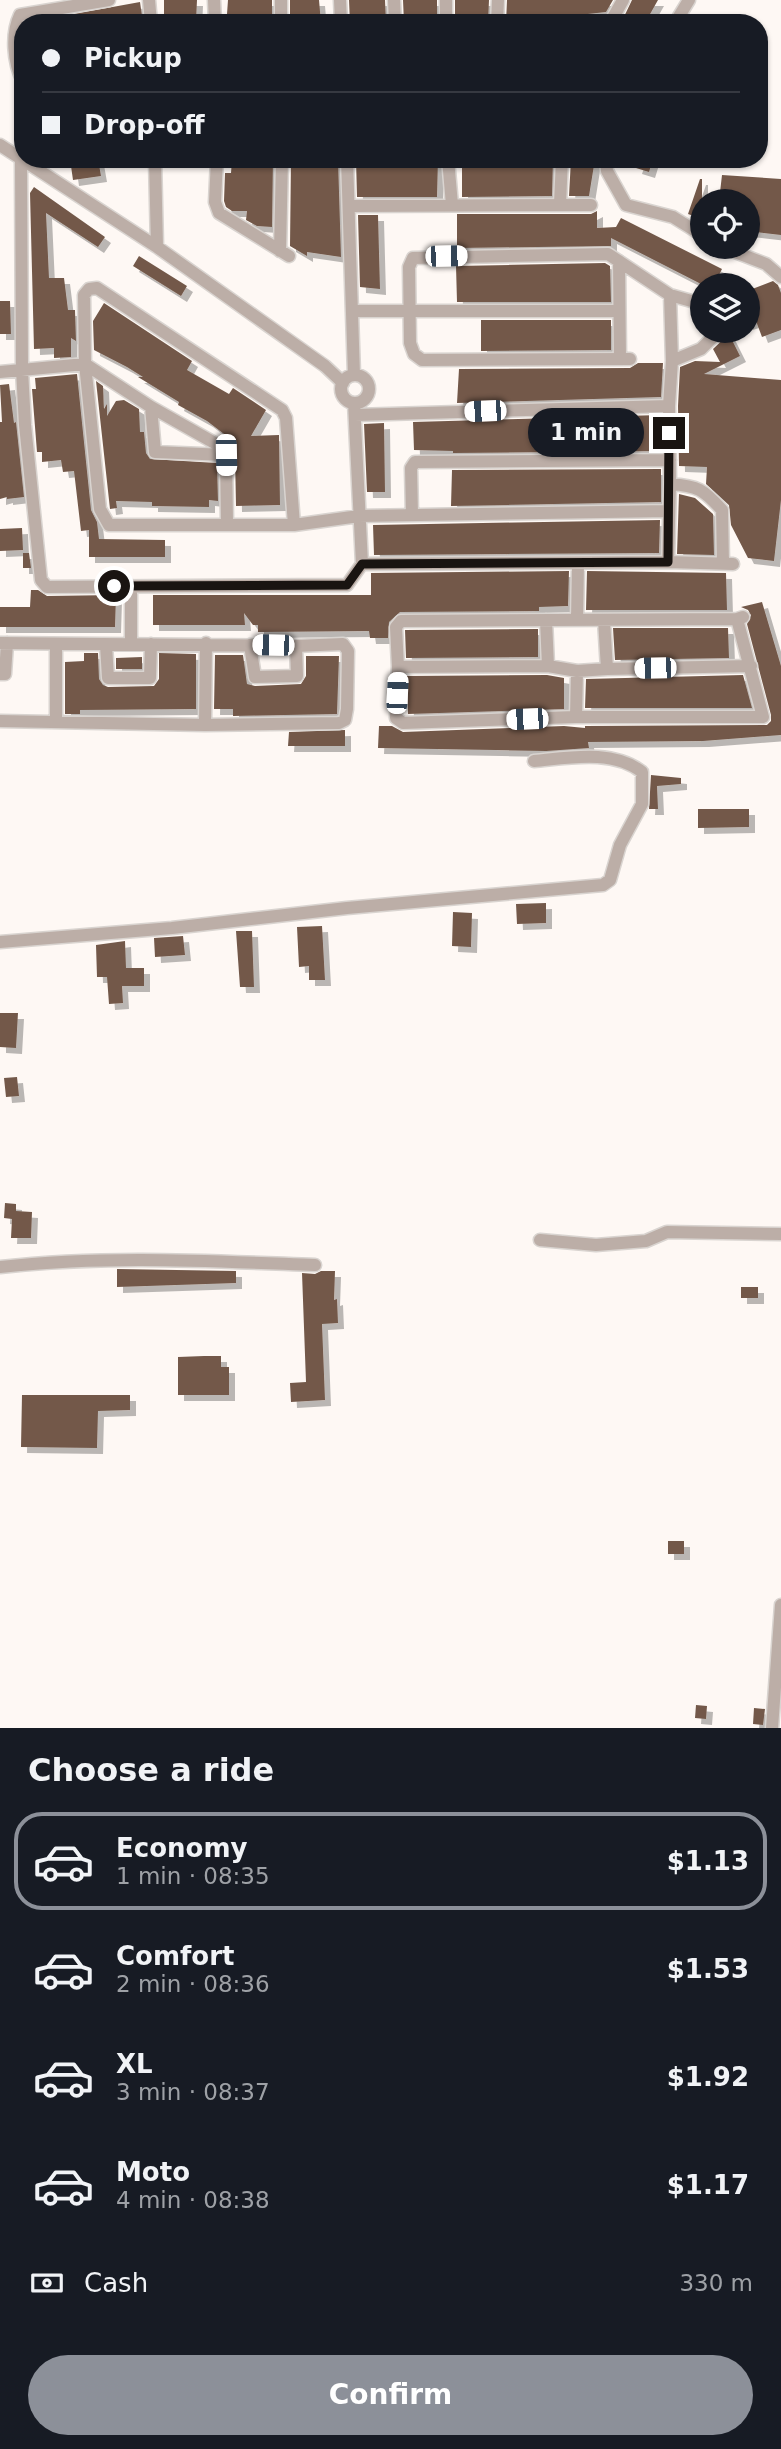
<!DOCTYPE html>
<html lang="en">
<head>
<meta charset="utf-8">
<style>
	body { margin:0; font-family:"DejaVu Sans",sans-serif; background:#20242c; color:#f1f3f6; height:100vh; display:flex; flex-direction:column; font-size:26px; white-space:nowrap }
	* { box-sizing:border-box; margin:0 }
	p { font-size:23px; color:#9ea1a6 }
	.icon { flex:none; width:38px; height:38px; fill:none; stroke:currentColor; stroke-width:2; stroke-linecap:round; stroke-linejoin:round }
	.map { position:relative; height:1728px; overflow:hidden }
	.sheet { display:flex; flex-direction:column; background:#171b24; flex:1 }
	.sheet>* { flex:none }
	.banner { position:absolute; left:14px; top:14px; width:754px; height:154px; border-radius:28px; box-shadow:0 2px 5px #0004; display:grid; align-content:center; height:154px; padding:0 28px; background:#171b24 }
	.buttons { position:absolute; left:690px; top:189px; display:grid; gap:14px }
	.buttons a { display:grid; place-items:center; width:70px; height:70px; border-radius:50%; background:#171b24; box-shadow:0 2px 5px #0004; font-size:35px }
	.end { position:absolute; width:32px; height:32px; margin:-16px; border:9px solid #191411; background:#fff; box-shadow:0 0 0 4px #fff }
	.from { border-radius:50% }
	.bubble { position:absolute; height:49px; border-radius:24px; background:#171b24; box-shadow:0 2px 5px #0004; font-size:23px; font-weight:800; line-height:49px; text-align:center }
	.car { position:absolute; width:21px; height:42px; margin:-21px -10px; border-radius:9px; box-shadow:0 0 5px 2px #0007; background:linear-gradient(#fff 24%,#345 0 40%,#fff 0 76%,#345 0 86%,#fff 0) }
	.banner b { display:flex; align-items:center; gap:24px; height:66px; font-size:26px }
	.banner b+b { border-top:2px solid #363941 }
	.banner i { width:18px; height:18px; background:#f1f3f6 }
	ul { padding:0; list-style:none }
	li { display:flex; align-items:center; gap:21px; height:98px; margin:0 14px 10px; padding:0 14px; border:4px solid transparent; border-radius:28px }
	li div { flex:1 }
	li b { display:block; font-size:26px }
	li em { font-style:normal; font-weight:800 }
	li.current { border-color:#8c9099 }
	li>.icon { width:63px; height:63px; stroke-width:1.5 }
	h2 { padding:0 28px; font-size:32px; line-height:84px }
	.pay { display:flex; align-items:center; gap:18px; height:77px; padding:0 28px; font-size:26px }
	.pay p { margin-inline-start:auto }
	.cta { display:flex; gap:14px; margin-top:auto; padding:14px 28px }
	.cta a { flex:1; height:80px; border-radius:42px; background:#8c9099; color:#fff; font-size:28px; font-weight:800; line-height:80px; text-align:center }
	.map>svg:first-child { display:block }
	.building { fill:#73594a; filter:url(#shadow) }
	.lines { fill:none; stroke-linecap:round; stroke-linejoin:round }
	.street-casing { stroke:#d9d4d0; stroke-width:15 }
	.street { stroke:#bcaea7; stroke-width:12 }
	.route { stroke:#191411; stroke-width:9 }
</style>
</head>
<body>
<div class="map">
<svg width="781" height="1728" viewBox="0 0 781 1728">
	<defs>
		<filter id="shadow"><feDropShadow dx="6" dy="6" stdDeviation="0" flood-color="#0004"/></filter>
	</defs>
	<rect width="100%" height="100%" fill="#fef8f4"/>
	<path class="building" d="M 164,0 L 197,0 L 196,21 L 164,21 Z
		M 228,0 L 272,0 L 272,23 L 231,23 L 230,14 L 227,14 Z
		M 290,0 L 319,0 L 321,23 L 290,23 Z
		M 349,0 L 385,0 L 386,23 L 350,23 Z
		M 403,0 L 437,0 L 437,23 L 404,23 Z
		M 455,0 L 489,0 L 488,23 L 455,23 Z
		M 507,0 L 613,0 L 606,12 L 506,23 Z
		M 632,0 L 658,0 L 645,23 L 621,23 Z
		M 140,2 L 142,16 L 104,23 L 53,23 L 52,18 Z
		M 70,159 L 98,159 L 101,176 L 73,180 Z
		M 232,159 L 273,159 L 272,227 L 257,226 L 246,220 L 247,211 L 232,211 L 226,207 L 224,201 L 225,173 L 231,173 Z
		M 291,159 L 338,159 L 341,257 L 307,252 L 307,256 L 290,246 Z
		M 356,159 L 438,159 L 437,197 L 357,197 Z
		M 462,159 L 553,159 L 552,196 L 462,197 Z
		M 571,159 L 595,159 L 589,196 L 569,196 Z
		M 639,159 L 653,159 L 649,172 L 636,168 Z
		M 722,175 L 781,179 L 781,235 L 747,231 L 747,201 L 719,201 Z
		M 700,179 L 702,179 L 702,219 L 688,214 Z
		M 34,187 L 105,237 L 98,247 L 46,213 L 49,278 L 64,278 L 68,310 L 75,310 L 76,341 L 71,338 L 71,357 L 54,358 L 54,348 L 34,349 L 30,193 Z
		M 597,211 L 597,228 L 616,227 L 621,218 L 722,269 L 714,285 L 703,285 L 611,238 L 611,246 L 457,248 L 457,214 L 591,214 Z
		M 358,215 L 378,215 L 380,289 L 360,287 Z
		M 139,256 L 187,286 L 181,296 L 133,266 Z
		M 605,263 L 610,266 L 611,302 L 457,302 L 456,266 Z
		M 773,281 L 778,285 L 781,293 L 781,330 L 762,337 L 756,321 L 747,324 L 747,291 Z
		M 0,301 L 10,301 L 11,334 L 0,334 Z
		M 104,303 L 192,361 L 187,370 L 229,394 L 233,388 L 266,410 L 251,436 L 279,435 L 280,505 L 236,506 L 235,455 L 232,440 L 207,421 L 178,405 L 179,402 L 138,377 L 143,377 L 127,367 L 94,350 L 93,321 Z
		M 481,320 L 611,320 L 611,350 L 481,351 Z
		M 729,334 L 740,356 L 704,374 L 781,380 L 781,500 L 774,561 L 748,558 L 731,525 L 729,505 L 706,484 L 707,467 L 679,466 L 678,406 L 680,367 L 695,361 L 720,362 L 713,349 Z
		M 638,363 L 663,363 L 661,397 L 457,403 L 459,369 L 630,368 Z
		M 77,374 L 91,510 L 97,522 L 99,539 L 165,540 L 165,557 L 89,557 L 89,530 L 81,531 L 74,471 L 63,472 L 61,460 L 42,462 L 42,452 L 37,452 L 32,389 L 36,389 L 35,378 Z
		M 96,381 L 103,386 L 104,409 L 107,404 L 107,416 L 116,401 L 124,400 L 139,409 L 140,432 L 144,432 L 146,453 L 150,459 L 217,463 L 218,501 L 209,500 L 209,507 L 152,506 L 152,502 L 116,501 L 117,508 L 110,509 Z
		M 9,384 L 14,423 L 16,422 L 24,497 L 7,499 L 7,497 L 0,499 L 0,422 L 2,422 L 0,385 Z
		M 660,415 L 661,451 L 453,453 L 453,451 L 414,450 L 413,422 Z
		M 384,423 L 385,492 L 367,492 L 364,424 Z
		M 661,469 L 661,502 L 451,506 L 452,470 Z
		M 679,494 L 695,498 L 713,514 L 714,555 L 677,554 Z
		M 660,520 L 659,553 L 374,555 L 373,525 Z
		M 22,528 L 23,550 L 0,551 L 0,529 Z
		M 23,553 L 29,553 L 31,568 L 23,568 Z
		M 569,571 L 568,606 L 539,607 L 539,611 L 400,612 L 389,622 L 388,638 L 370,638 L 369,631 L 258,632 L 258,625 L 253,625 L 244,613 L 245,625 L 153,625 L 153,595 L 371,595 L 371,573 Z
		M 587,571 L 726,573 L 727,610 L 586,610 Z
		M 31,590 L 38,590 L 47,596 L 116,595 L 115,627 L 0,627 L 0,607 L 30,607 Z
		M 762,602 L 781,666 L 781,735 L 703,741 L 588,742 L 589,748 L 546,751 L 378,748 L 379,726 L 392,726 L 403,732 L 564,726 L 585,728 L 585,726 L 767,725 L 771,721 L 771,715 L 747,624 L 751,615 L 748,610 L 741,607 Z
		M 613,628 L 728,628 L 729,658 L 615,660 Z
		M 538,629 L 538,657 L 406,658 L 405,630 Z
		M 84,653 L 98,653 L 99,679 L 103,685 L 108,687 L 154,686 L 159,679 L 159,653 L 196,654 L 196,709 L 80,710 L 80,714 L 65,714 L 65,662 L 84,661 Z
		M 215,655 L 243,655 L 247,684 L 255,686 L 301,684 L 306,676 L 306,656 L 339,656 L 337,714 L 233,716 L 233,709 L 214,709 Z
		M 142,657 L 142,669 L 116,669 L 116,658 Z
		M 547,675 L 564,678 L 564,709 L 408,714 L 407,676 Z
		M 743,675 L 752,708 L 585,708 L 586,679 Z
		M 345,730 L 345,746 L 288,746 L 289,732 Z
		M 651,775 L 681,778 L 681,784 L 657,786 L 658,809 L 649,809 Z
		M 698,809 L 749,809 L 749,827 L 698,828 Z
		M 546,903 L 546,923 L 517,924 L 516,904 Z
		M 453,912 L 472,913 L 471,947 L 452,946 Z
		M 322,926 L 325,980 L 309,980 L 309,966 L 299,967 L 297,927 Z
		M 236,931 L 252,931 L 254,987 L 240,987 Z
		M 183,936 L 185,955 L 155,957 L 154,938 Z
		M 125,941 L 126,968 L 144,968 L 144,986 L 122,986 L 123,1003 L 109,1004 L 107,977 L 97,977 L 96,945 Z
		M 0,1013 L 18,1013 L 16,1048 L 0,1047 Z
		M 17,1077 L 19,1096 L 6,1097 L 4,1078 Z
		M 5,1203 L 16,1204 L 16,1211 L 32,1212 L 31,1238 L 11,1238 L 12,1219 L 4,1218 Z
		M 117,1269 L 236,1271 L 236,1283 L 117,1287 Z
		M 321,1271 L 335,1271 L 334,1300 L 337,1299 L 338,1323 L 322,1324 L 325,1400 L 291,1402 L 290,1383 L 306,1382 L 302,1273 L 315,1274 Z
		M 741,1287 L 758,1287 L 758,1298 L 741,1298 Z
		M 204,1356 L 221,1356 L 221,1367 L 229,1367 L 229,1395 L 178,1395 L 178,1357 Z
		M 22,1395 L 130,1395 L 130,1410 L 98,1411 L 97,1448 L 21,1447 Z
		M 668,1541 L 684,1541 L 684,1554 L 668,1554 Z
		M 696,1705 L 707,1706 L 706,1719 L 695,1718 Z
		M 754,1708 L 765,1709 L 763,1725 L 753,1724 Z"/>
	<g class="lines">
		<g class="street-casing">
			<path id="street" d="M 149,0 L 151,23
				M 214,0 L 215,23
				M 281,0 L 281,23
				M 340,0 L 341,23
				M 394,0 L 395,23
				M 446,0 L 446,23
				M 497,23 L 498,0
				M 610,23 L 623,0
				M 675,23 L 689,0
				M 23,81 C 13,62 11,34 20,15 L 109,0
				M 0,145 L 157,247 L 325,366 L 343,383
				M 23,158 L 21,160 L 22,370 L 25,425 L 41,580 L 47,587 L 347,585 L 362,564 L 354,403
				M 155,159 L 157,247
				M 217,159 L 215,202 L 219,213 L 289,256
				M 347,159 L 354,375
				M 448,159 L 452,205
				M 606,159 L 607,171 L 626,205 L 673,217 L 702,235
				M 560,204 L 562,159
				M 349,206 L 591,205
				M 722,247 L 766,264 L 781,277
				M 280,251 L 282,159
				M 619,261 L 620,359
				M 353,311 L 618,311
				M 630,359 L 422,360 L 414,354 L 410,343 L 409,267 L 413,258 L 608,254 L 670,295 L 702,304
				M 672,361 L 701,349 L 719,331
				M 0,372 L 85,364 L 151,407 L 220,446 L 226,455 L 227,523
				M341 389a14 14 0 1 1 28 0a14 14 0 1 1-28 0Z
				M 151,407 L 155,452 L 226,455
				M 355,415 L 669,406
				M 670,484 C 698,486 703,489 722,510 L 723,564
				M 412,515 L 411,468 L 415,462 L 670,460
				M 294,525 L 286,418 L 282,410 L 97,288 L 89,289 L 84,295 L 85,364 L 100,509 L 109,525 L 294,525 L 359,516 L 669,511
				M 668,562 L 670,484 L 669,406 L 672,361 L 670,295
				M 362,564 L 668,562 L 733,564
				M 737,619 L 763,717 L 576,717 L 403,723 L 396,718 L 398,667 L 396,627 L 401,621 L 737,619 L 743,617
				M 546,620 L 548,666
				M 577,620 L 578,564
				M 604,620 L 607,669
				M 0,643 L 296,646 L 343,644 L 348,651 L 347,709 L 345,720 L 339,723 L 205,725 L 0,721
				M 131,644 L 131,586
				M 106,645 L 108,678 L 150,678 L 151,644
				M 250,645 L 255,677 L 297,676 L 296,646
				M 398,667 L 548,666 L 577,671 L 607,669 L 751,666
				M 0,674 L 5,674 L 7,643
				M 576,717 L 577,671
				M 56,722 L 56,644
				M 205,725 L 206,643
				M 0,942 L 172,928 L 347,908 L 603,885 L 610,880 L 620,845 L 642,804 L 642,772 C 613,749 568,758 534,761
				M 540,1240 L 596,1245 L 646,1241 L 667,1232 L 781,1234
				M 0,1267 C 104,1255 210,1261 315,1265
				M 772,1728 L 781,1605"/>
		</g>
		<use href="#street" class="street"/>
	</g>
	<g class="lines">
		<path class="route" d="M 114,586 L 347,585 L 362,564 L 668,562 L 669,433"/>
	</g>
</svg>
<div class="buttons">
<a><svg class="icon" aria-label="locate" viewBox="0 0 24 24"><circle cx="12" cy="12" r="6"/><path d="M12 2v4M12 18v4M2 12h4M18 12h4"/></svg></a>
<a><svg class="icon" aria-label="layers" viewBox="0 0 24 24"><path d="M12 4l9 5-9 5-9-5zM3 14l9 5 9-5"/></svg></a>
</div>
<i class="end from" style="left:114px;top:586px"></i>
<i class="end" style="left:669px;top:433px"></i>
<div class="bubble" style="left:528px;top:408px;width:116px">1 min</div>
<i class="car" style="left:446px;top:256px;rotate:89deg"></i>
<i class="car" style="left:485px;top:411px;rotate:268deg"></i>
<i class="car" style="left:226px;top:455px;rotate:179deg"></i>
<i class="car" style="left:273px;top:645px;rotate:271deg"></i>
<i class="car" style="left:655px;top:668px;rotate:269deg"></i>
<i class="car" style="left:397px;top:693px;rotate:3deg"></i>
<i class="car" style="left:527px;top:719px;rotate:268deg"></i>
<div class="banner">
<b><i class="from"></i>Pickup</b>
<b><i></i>Drop-off</b>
</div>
</div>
<section class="sheet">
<h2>Choose a ride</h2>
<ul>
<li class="current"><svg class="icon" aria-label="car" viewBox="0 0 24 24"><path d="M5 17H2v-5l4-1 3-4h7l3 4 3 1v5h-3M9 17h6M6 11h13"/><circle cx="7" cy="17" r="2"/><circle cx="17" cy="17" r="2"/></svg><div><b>Economy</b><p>1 min · 08:35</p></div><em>$1.13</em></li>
<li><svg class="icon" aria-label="car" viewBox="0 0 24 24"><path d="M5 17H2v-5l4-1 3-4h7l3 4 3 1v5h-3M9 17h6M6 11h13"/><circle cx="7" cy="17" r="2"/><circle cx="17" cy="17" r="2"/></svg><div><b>Comfort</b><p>2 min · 08:36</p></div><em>$1.53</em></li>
<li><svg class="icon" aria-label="car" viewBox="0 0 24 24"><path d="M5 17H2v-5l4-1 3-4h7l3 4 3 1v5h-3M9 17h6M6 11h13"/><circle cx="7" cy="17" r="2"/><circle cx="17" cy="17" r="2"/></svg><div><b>XL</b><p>3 min · 08:37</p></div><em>$1.92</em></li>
<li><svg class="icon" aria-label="car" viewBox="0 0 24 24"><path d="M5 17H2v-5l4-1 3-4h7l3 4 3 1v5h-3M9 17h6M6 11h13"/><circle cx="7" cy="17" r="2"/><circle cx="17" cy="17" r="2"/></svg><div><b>Moto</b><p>4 min · 08:38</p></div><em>$1.17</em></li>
</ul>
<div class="pay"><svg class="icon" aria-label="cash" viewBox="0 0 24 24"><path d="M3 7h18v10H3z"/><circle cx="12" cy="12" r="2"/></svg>Cash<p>330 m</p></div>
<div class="cta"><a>Confirm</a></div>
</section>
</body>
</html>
